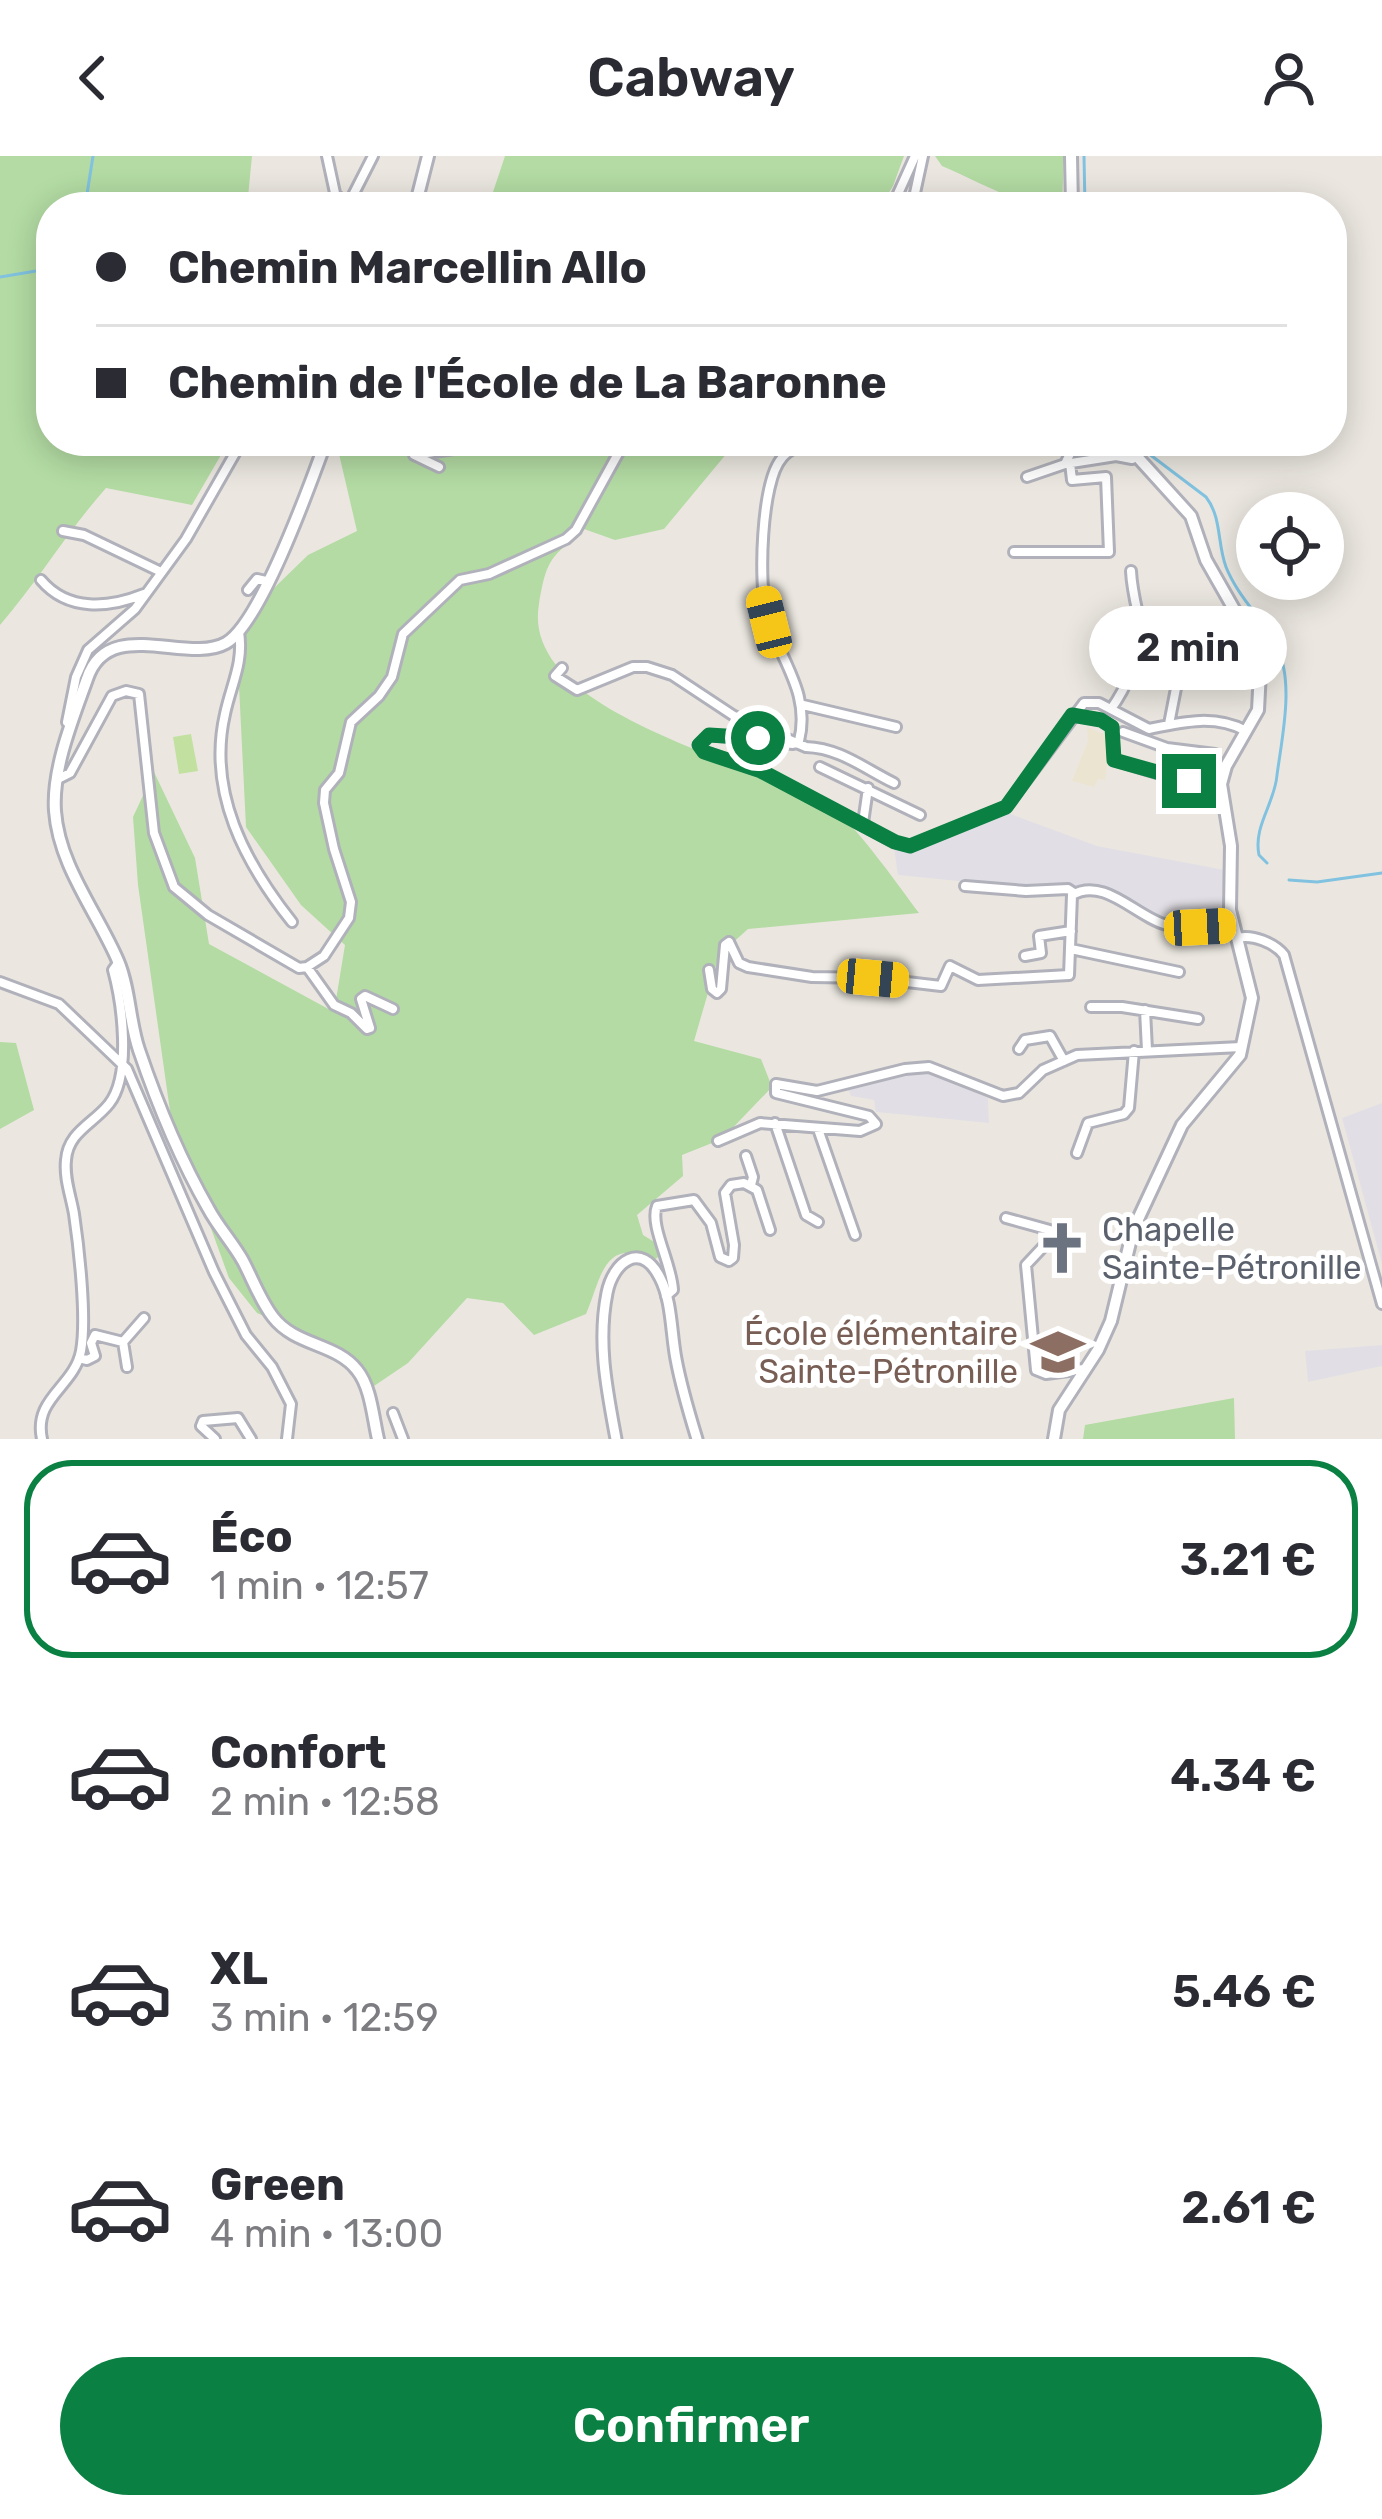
<!DOCTYPE html>
<html lang="fr">
<head>
<meta charset="utf-8">
<style>
	body { margin:0; font-family:Rubik,sans-serif; background:#f2f2f3; color:#2b2b33; height:100vh; display:flex; flex-direction:column; font-size:45px; white-space:nowrap }
	* { box-sizing:border-box; margin:0 }
	p { font-size:39px; color:#7c7c81 }
	.icon { flex:none; width:66px; height:66px; fill:none; stroke:currentColor; stroke-width:2; stroke-linecap:round; stroke-linejoin:round }
	.map { position:relative; height:1283px; overflow:hidden }
	.panel { display:flex; flex-direction:column; background:#fff; flex:1 }
	.panel>* { flex:none }
	.hud { position:absolute; left:36px; top:36px; width:1311px; height:264px; border-radius:48px; box-shadow:0 6px 30px #0003; display:grid; align-content:center; height:264px; padding:0 60px; background:#fff }
	.fabs { position:absolute; left:1236px; top:336px; display:grid; gap:24px }
	.fabs a { display:grid; place-items:center; width:108px; height:108px; border-radius:50%; background:#fff; box-shadow:0 6px 30px #0003; font-size:60px }
	.end { position:absolute; width:54px; height:54px; margin:-27px; border:15px solid #0b8043; background:#fff; box-shadow:0 0 0 6px #fff }
	.from { border-radius:50% }
	.bubble { position:absolute; height:84px; border-radius:42px; background:#fff; box-shadow:0 6px 30px #0003; font-size:39px; font-weight:600; line-height:84px; text-align:center }
	.car { position:absolute; width:36px; height:72px; margin:-36px -18px; border-radius:15px; box-shadow:0 0 9px 3px #0007; background:linear-gradient(#f5c518 24%,#345 0 40%,#f5c518 0 76%,#345 0 86%,#f5c518 0) }
	.hud b { display:flex; align-items:center; gap:42px; height:114px; font-size:45px }
	.hud b+b { border-top:3px solid #e1e1e2 }
	.hud i { width:30px; height:30px; background:#2b2b33 }
	ul { padding:21px 0 0; list-style:none }
	li { display:flex; align-items:center; gap:36px; height:198px; margin:0 24px 18px; padding:0 36px; border:6px solid transparent; border-radius:48px }
	li div { flex:1 }
	li b { display:block; font-size:45px }
	li em { font-style:normal; font-weight:600 }
	li.selected { border-color:#0b8043 }
	li>.icon { width:108px; height:108px; stroke-width:1.5 }
	.cta { display:flex; gap:24px; margin-top:auto; padding:24px 60px }
	.cta a { flex:1; height:138px; border-radius:72px; background:#0b8043; color:#fff; font-size:48px; font-weight:600; line-height:138px; text-align:center }
	header { display:flex; justify-content:space-between; align-items:center; height:156px; padding:0 60px; background:#fff; font-size:54px; font-weight:600 }
	.map>svg:first-child { display:block }
	.industrial { fill:#e1dfe5 }
	.education { fill:#ebe4d1 }
	.green { fill:#b3dba3 }
	.pitch { fill:#c2e1a0 }
	.lines { fill:none; stroke-linecap:round; stroke-linejoin:round }
	.stream { stroke:#80c2e0; stroke-width:3 }
	.minor-casing { stroke:#b0b1ba; stroke-width:14 }
	.tertiary-casing { stroke:#b0b1ba; stroke-width:15 }
	.secondary-casing { stroke:#b0b1ba; stroke-width:16 }
	.minor { stroke:#fff; stroke-width:8 }
	.tertiary { stroke:#fff; stroke-width:9 }
	.secondary { stroke:#fff; stroke-width:10 }
	.route { stroke:#0b8043; stroke-width:15 }
	.labels { text-anchor:middle; stroke-width:10; stroke-linejoin:round; paint-order:stroke }
	.worship-label { font-size:33px; fill:#5b616d; stroke:#fff; text-anchor:start }
	.education-label { font-size:33px; fill:#785e54; stroke:#fff; text-anchor:end }
</style>
</head>
<body>
<header><svg class="icon" aria-label="back" viewBox="0 0 24 24"><path d="M15 5l-7 7 7 7"/></svg>Cabway<svg class="icon" aria-label="person" viewBox="0 0 24 24"><circle cx="12" cy="8" r="4"/><path d="M4 21q1-7 8-7t8 7"/></svg></header>
<div class="map">
<svg width="1382" height="1283" viewBox="0 0 1382 1283">
	<rect width="100%" height="100%" fill="#ebe7e0"/>
	<path class="industrial" d="M 1008,657 L 1097,690 L 1225,714 L 1222,738 L 1226,765 L 1160,762 L 1129,742 L 1101,732 L 998,729 L 898,719 L 894,692 L 915,695 Z
		M 925,915 L 988,942 L 989,967 L 876,956 L 874,944 L 851,940 L 848,933 Z
		M 1382,947 L 1382,1108 L 1342,962 Z
		M 1382,1189 L 1382,1210 L 1308,1226 L 1305,1195 Z"/>
	<path class="education" d="M 1087,571 L 1110,581 L 1105,624 L 1098,623 L 1094,631 L 1072,625 L 1088,585 Z"/>
	<path class="green" d="M 0,0 L 252,0 L 247,51 L 51,51 L 51,285 L 229,285 L 192,349 L 106,332 C 67,376 38,425 0,469 Z
		M 505,0 L 904,0 L 893,30 L 880,51 L 488,51 Z
		M 935,0 L 1064,0 L 1062,51 C 1020,51 980,26 942,10 Z
		M 336,285 L 737,285 L 664,373 L 615,384 L 584,373 C 550,403 547,402 539,448 C 519,562 769,606 837,657 C 859,673 900,732 919,757 L 748,773 L 719,799 L 694,885 L 761,903 L 772,931 L 722,983 L 682,999 L 683,1020 L 637,1059 L 643,1079 L 656,1087 L 662,1098 L 654,1104 C 603,1079 601,1124 586,1158 L 534,1179 L 503,1147 L 467,1142 L 408,1207 L 371,1232 L 361,1208 L 338,1193 L 257,1157 L 229,1122 L 171,962 L 138,729 L 133,661 L 154,616 L 195,702 L 209,788 L 334,856 L 345,789 L 301,749 L 246,671 L 236,469 L 308,399 L 357,375 Z
		M 0,886 L 16,887 L 34,954 L 0,973 Z
		M 1234,1242 L 1235,1283 L 1083,1283 L 1085,1269 Z"/>
	<path class="pitch" d="M 191,578 L 198,615 L 179,618 L 173,581 Z"/>
	<g class="lines">
		<path class="stream" d="M 1084,0 L 1085,51
			M 85,51 L 93,0
			M 0,121 L 36,115 L 51,105
			M 1132,285 L 1206,341 C 1222,362 1217,387 1226,411 C 1238,441 1262,462 1276,489 C 1295,525 1282,581 1277,619 C 1275,647 1253,670 1259,699 L 1267,707
			M 1289,724 L 1317,726 L 1382,717"/>
		<g class="minor-casing">
			<path id="minor" d="M 327,0 L 335,37 L 346,51
				M 347,51 L 373,0
				M 892,51 L 915,0
				M 912,51 L 923,0
				M 805,285 C 798,290 787,295 782,302 C 761,325 758,430 767,460 C 780,505 811,536 799,585 L 793,588 L 709,579 L 699,589 L 704,596 L 761,615 L 894,686 L 910,690 L 1006,651 L 1084,547 L 1099,547 L 1149,573 C 1182,566 1215,558 1246,575
				M 1076,285 L 1065,308 L 1116,300 L 1132,303
				M 1108,294 L 1117,289 L 1128,295
				M 439,311 L 414,299 L 454,293 L 468,285
				M 1027,321 L 1065,308
				M 63,375 L 84,379 L 159,415
				M 1014,396 L 1109,396 L 1106,321 L 1072,324 L 1070,307
				M 41,424 C 68,456 109,452 144,438
				M 248,434 L 257,423 L 266,425
				M 239,476 C 244,507 231,529 225,558 C 207,636 245,707 292,766
				M 562,512 L 555,520 L 577,534 L 633,511 L 647,511 L 672,519 L 734,560 L 806,591 C 840,592 865,613 894,627
				M 803,549 L 896,571
				M 1111,553 C 1124,535 1144,495 1141,472 C 1137,452 1132,436 1131,415
				M 1072,559 L 1101,564 L 1112,571 L 1114,604 L 1170,621 L 1221,628
				M 67,566 L 76,521 L 88,494 L 135,453 L 186,383 L 242,285
				M 1169,568 L 1179,517 L 1223,518
				M 1123,576 L 1167,592 L 1215,598 L 1210,626
				M 820,611 L 920,659
				M 58,623 L 70,617 L 112,540 L 126,535 L 139,538 L 154,677 L 174,731 L 208,759 L 299,812 L 307,811 L 324,800 L 349,762 L 351,746 L 334,693 L 324,647 L 325,634 L 339,617 L 351,566 L 379,540 L 392,521 L 403,478 L 460,424 L 489,418 L 566,383 L 576,374 L 625,285
				M 863,667 L 868,632
				M 965,730 L 1026,735 L 1068,733 L 1074,737
				M 1238,782 C 1252,778 1275,787 1284,799 L 1382,1148
				M 1071,793 L 1179,816
				M 1025,800 L 1041,797 L 1039,780 L 1071,775
				M 307,811 L 334,849 L 351,857 L 367,873 L 370,872 L 361,843 L 365,840 L 393,853
				M 709,814 L 712,833 L 717,837 L 721,833 L 725,789 L 729,786 L 739,807 L 748,811 L 812,821 L 873,822 L 941,830 L 950,810 L 978,824 L 1069,819 L 1072,739 C 1105,720 1137,762 1167,769 C 1188,773 1212,770 1234,769
				M 0,826 L 59,848 L 127,913 L 214,1116 L 246,1179 L 272,1211 L 291,1248 L 287,1283
				M 1091,851 L 1122,851 L 1198,863
				M 1145,854 L 1147,894
				M 1019,893 L 1025,884 L 1050,880 L 1064,905
				M 776,928 L 817,935 L 905,913 L 929,911 L 1003,940 L 1019,937 L 1043,914 L 1077,899 L 1241,891
				M 775,967 L 806,1059 L 818,1066
				M 818,973 L 855,1079
				M 718,985 L 760,967 L 860,975 L 876,968 L 869,960 L 776,937 L 776,928
				M 1077,997 L 1088,967 L 1124,958 L 1129,952 L 1134,895
				M 746,1000 L 753,1021 L 751,1029
				M 1006,1062 L 1057,1076 L 1026,1109 L 1036,1214 L 1046,1218 L 1084,1213
				M 666,1140 L 673,1134 C 672,1108 649,1069 657,1050 L 694,1044 L 711,1067 L 720,1101 L 729,1105 L 733,1102 L 734,1089 L 725,1037 L 731,1029 L 744,1027 L 757,1034 L 770,1074
				M 123,1186 L 127,1211
				M 79,1202 L 87,1204 L 95,1200 L 91,1187 L 95,1179 L 123,1186 L 144,1162
				M 393,1257 L 403,1283
				M 42,1283 C 33,1242 74,1231 81,1195 C 87,1163 79,1092 74,1058 C 71,1040 64,1023 66,1004 C 68,976 93,968 109,948 C 132,919 122,847 113,814 L 118,807
				M 215,1283 L 201,1270 L 203,1265 L 238,1262 L 251,1283"/>
		</g>
		<g class="tertiary-casing">
			<path id="tertiary" d="M 616,1283 C 607,1234 597,1187 607,1137 C 613,1106 641,1084 660,1122 C 672,1145 671,1177 676,1203 C 681,1230 689,1257 697,1283"/>
		</g>
		<g class="secondary-casing">
			<path id="secondary" d="M 1071,0 L 1072,51
				M 415,51 L 428,0
				M 326,285 C 311,326 261,467 226,487 C 187,509 108,459 87,523 C 73,562 52,613 55,655 C 59,710 97,756 118,805 C 130,833 129,865 139,894 C 157,947 180,1003 208,1052 C 218,1071 233,1087 243,1105 C 253,1124 260,1144 273,1161 C 295,1190 336,1187 357,1214 C 371,1231 373,1262 378,1283
				M 1054,1283 L 1059,1254 L 1098,1194 L 1111,1165 L 1133,1074 L 1182,969 L 1240,899 L 1252,842 L 1230,754 L 1231,690 L 1221,628 L 1226,610 L 1258,554 L 1260,515 L 1243,469 L 1206,404 L 1191,360 L 1123,285"/>
		</g>
		<use href="#minor" class="minor"/>
		<use href="#tertiary" class="tertiary"/>
		<use href="#secondary" class="secondary"/>
	</g>
	<g class="lines">
		<path class="route" d="M 758,582 L 709,579 L 699,589 L 704,596 L 761,615 L 895,686 L 910,690 L 1006,651 L 1072,559 L 1101,564 L 1112,571 L 1114,604 L 1189,625"/>
	</g>
	<defs>
		<g id="church-bare" transform="scale(4.14)"><path d="M-1.2-6h2.4v3.5h3.3v2.4h-3.3V6h-2.4V-.1h-3.3v-2.4h3.3Z" fill="#6b7280" stroke="#fff" stroke-width="2.5" paint-order="stroke"/></g>
		<g id="school-bare" transform="scale(4.14)"><path d="M0-5L7-2L0 1L-7-2ZM-4 1L0 2.5L4 1V4Q0 6-4 4Z" fill="#8d6e63" stroke="#fff" stroke-width="2.5" paint-order="stroke"/></g>
	</defs>
	<g fill-rule="evenodd">
		<use href="#church-bare" x="1062" y="1092"/>
		<use href="#school-bare" x="1058" y="1196"/>
	</g>
	<g class="labels">
		<g class="worship-label">
			<text x="1102" y="1085">Chapelle<tspan x="1102" dy="38">Sainte-Pétronille</tspan></text>
		</g>
		<g class="education-label">
			<text x="1018" y="1189">École élémentaire<tspan x="1018" dy="38">Sainte-Pétronille</tspan></text>
		</g>
	</g>
</svg>
<div class="fabs">
<a><svg class="icon" aria-label="locate" viewBox="0 0 24 24"><circle cx="12" cy="12" r="6"/><path d="M12 2v4M12 18v4M2 12h4M18 12h4"/></svg></a>
</div>
<i class="end from" style="left:758px;top:582px"></i>
<i class="end" style="left:1189px;top:625px"></i>
<div class="bubble" style="left:1089px;top:450px;width:198px">2 min</div>
<i class="car" style="left:769px;top:466px;rotate:346deg"></i>
<i class="car" style="left:1200px;top:771px;rotate:87deg"></i>
<i class="car" style="left:873px;top:822px;rotate:95deg"></i>
<div class="hud">
<b><i class="from"></i>Chemin Marcellin Allo</b>
<b><i></i>Chemin de l'École de La Baronne</b>
</div>
</div>
<section class="panel">
<ul>
<li class="selected"><svg class="icon" aria-label="car" viewBox="0 0 24 24"><path d="M5 17H2v-5l4-1 3-4h7l3 4 3 1v5h-3M9 17h6M6 11h13"/><circle cx="7" cy="17" r="2"/><circle cx="17" cy="17" r="2"/></svg><div><b>Éco</b><p>1 min · 12:57</p></div><em>3.21 €</em></li>
<li><svg class="icon" aria-label="car" viewBox="0 0 24 24"><path d="M5 17H2v-5l4-1 3-4h7l3 4 3 1v5h-3M9 17h6M6 11h13"/><circle cx="7" cy="17" r="2"/><circle cx="17" cy="17" r="2"/></svg><div><b>Confort</b><p>2 min · 12:58</p></div><em>4.34 €</em></li>
<li><svg class="icon" aria-label="car" viewBox="0 0 24 24"><path d="M5 17H2v-5l4-1 3-4h7l3 4 3 1v5h-3M9 17h6M6 11h13"/><circle cx="7" cy="17" r="2"/><circle cx="17" cy="17" r="2"/></svg><div><b>XL</b><p>3 min · 12:59</p></div><em>5.46 €</em></li>
<li><svg class="icon" aria-label="car" viewBox="0 0 24 24"><path d="M5 17H2v-5l4-1 3-4h7l3 4 3 1v5h-3M9 17h6M6 11h13"/><circle cx="7" cy="17" r="2"/><circle cx="17" cy="17" r="2"/></svg><div><b>Green</b><p>4 min · 13:00</p></div><em>2.61 €</em></li>
</ul>
<div class="cta"><a>Confirmer</a></div>
</section>
</body>
</html>
